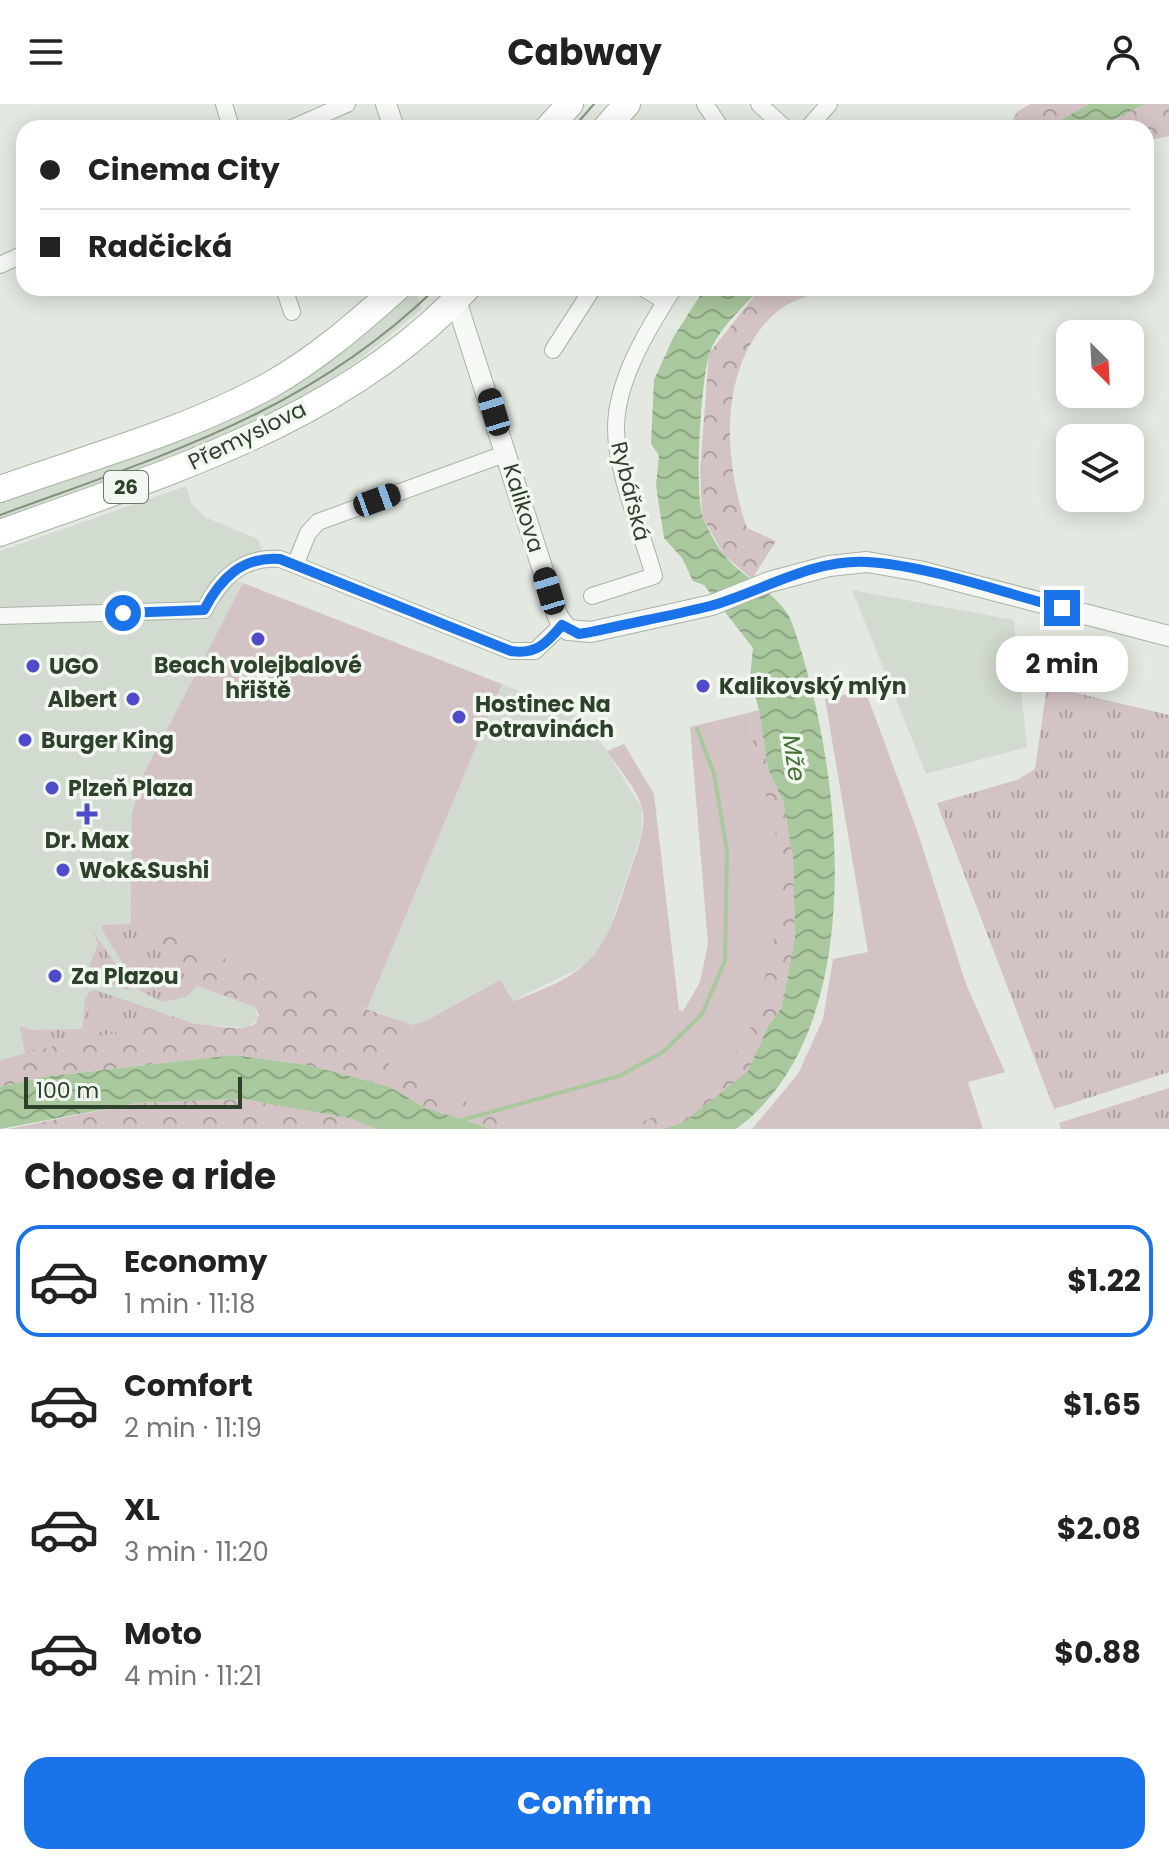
<!DOCTYPE html>
<html lang="en">
<head>
<meta charset="utf-8">
<style>
	body { margin:0; font-family:Poppins,sans-serif; background:#f6f6f6; color:#222; height:100vh; display:flex; flex-direction:column; font-size:30px; white-space:nowrap }
	* { box-sizing:border-box; margin:0 }
	p { font-size:26px; color:#767676 }
	.icon { flex:none; width:44px; height:44px; fill:none; stroke:currentColor; stroke-width:2; stroke-linecap:round; stroke-linejoin:round }
	.map { position:relative; height:1025px; overflow:hidden }
	.sheet { display:flex; flex-direction:column; background:#fff; flex:1 }
	.sheet>* { flex:none }
	.top-card { position:absolute; left:16px; top:16px; width:1138px; height:176px; border-radius:24px; box-shadow:0 4px 20px #0003; display:grid; align-content:center; height:176px; padding:0 24px; background:#fff }
	.needle { width:52px; rotate:156deg }
	.controls { position:absolute; left:1056px; top:216px; display:grid; gap:16px }
	.controls a { display:grid; place-items:center; width:88px; height:88px; border-radius:16px; background:#fff; box-shadow:0 4px 20px #0003; font-size:40px }
	.scale { position:absolute; left:24px; bottom:20px; width:218px; box-sizing:border-box; padding-left:8px; border:4px solid #2e412a; border-top:0; font-size:22px; line-height:28px; white-space:nowrap; color:#2e412a; -webkit-text-stroke:6px #f2f7f1; paint-order:stroke }
	.end { position:absolute; width:36px; height:36px; margin:-18px; border:10px solid #1a73e8; background:#fff; box-shadow:0 0 0 4px #fff }
	.from { border-radius:50% }
	.bubble { position:absolute; height:56px; border-radius:24px; background:#fff; box-shadow:0 4px 20px #0003; font-size:26px; font-weight:700; line-height:56px; text-align:center }
	.car { position:absolute; width:24px; height:48px; margin:-24px -12px; border-radius:10px; box-shadow:0 0 6px 2px #0007; background:linear-gradient(#222 24%,#8ab4d8 0 40%,#222 0 76%,#8ab4d8 0 86%,#222 0) }
	.top-card b { display:flex; align-items:center; gap:28px; height:76px; font-size:30px }
	.top-card b+b { border-top:2px solid #e0e0e0 }
	.top-card i { width:20px; height:20px; background:#222 }
	ul { padding:0; list-style:none }
	li { display:flex; align-items:center; gap:24px; height:112px; margin:0 16px 12px; padding:0 8px; border:4px solid transparent; border-radius:24px }
	li div { flex:1 }
	li b { display:block; font-size:30px }
	li em { font-style:normal; font-weight:700 }
	li.active { border-color:#1a73e8 }
	li>.icon { width:72px; height:72px; stroke-width:1.5 }
	h2 { padding:0 24px; font-size:36px; line-height:96px }
	.button { display:flex; gap:16px; margin-top:auto; padding:16px 24px }
	.button a { flex:1; height:92px; border-radius:24px; background:#1a73e8; color:#fff; font-size:32px; font-weight:700; line-height:92px; text-align:center }
	header { display:flex; justify-content:space-between; align-items:center; height:104px; padding:0 24px; background:#fff; font-size:36px; font-weight:700 }
	.map>svg:first-child { display:block }
	.built { fill:#d2dbcf }
	.grass { fill:url(#grass-tufts) }
	.forest { fill:url(#forest-crowns) }
	.garden { fill:#d3c3c4 }
	.water { fill:url(#water-waves) }
	.lines { fill:none; stroke-linecap:round; stroke-linejoin:round }
	.stream { stroke:#aac89e; stroke-width:4 }
	.minor-casing { stroke:#a9b3a6; stroke-width:18 }
	.tertiary-casing { stroke:#a9b3a6; stroke-width:22 }
	.primary-casing { stroke:#a5b5a1; stroke-width:28 }
	.minor { stroke:#f5f8f4; stroke-width:16 }
	.tertiary { stroke:#f5f8f4; stroke-width:20 }
	.primary { stroke:#fff; stroke-width:26 }
	.tram { stroke:#80937b; stroke-width:2 }
	.route { stroke:#1a73e8; stroke-width:10 }
	.poi-dot { fill:#4f4bca; stroke:#f2f7f1; stroke-width:3 }
	.labels { text-anchor:middle; stroke-width:7; stroke-linejoin:round; paint-order:stroke }
	.shield { fill:#f2f7f1; stroke:#697866; stroke-width:2 }
	.shield-label { font-size:20px; font-weight:bold; fill:#2e412a }
	.street-label { font-size:22px; fill:#2e412a; stroke:#f2f7f1 }
	.poi-label { font-size:22px; font-weight:bold; fill:#2e412a; stroke:#f2f7f1; text-anchor:start }
	.water-label { font-size:24px; font-style:italic; fill:#467335; stroke:#f2f7f1 }
</style>
</head>
<body>
<header><svg class="icon" aria-label="menu" viewBox="0 0 24 24"><path d="M4 6h16M4 12h16M4 18h16"/></svg>Cabway<svg class="icon" aria-label="person" viewBox="0 0 24 24"><circle cx="12" cy="8" r="4"/><path d="M4 21q1-7 8-7t8 7"/></svg></header>
<div class="map">
<svg width="1169" height="1025" viewBox="0 0 1169 1025">
	<defs>
		<pattern id="grass-tufts" width="24" height="20" patternUnits="userSpaceOnUse" patternTransform="scale(2)"><rect width="24" height="20" fill="#d3c3c4"/><path d="M3 7l-1-3M5 7V3M7 7l1-3M15 17l-1-3M17 17v-4M19 17l1-3" fill="none" stroke="#aca09f"/></pattern>
		<pattern id="forest-crowns" width="20" height="18" patternUnits="userSpaceOnUse" patternTransform="scale(2)"><rect width="20" height="18" fill="#d3c3c4"/><path d="M2 6a3 3 0 1 1 6 0M12 15a3 3 0 1 1 6 0" fill="none" stroke="#aca09f"/></pattern>
		<pattern id="water-waves" width="16" height="10" patternUnits="userSpaceOnUse" patternTransform="scale(2)"><rect width="16" height="10" fill="#aac89e"/><path d="M0 5q4-4 8 0t8 0" fill="none" stroke="#8ba481"/></pattern>
	</defs>
	<rect width="100%" height="100%" fill="#e3e9e1"/>
	<path class="built" d="M 415,187 L 422,205 L 355,259 L 290,301 L 226,334 L 0,418 L 0,396 L 341,247 Z
		M 186,382 L 192,400 L 205,413 L 258,435 L 264,454 L 229,473 L 243,479 L 143,671 L 132,710 L 131,820 L 255,903 L 258,915 L 248,924 L 195,920 L 43,945 L 0,956 L 0,447 Z
		M 852,486 L 1014,516 L 1027,643 L 926,670 Z
		M 502,580 L 588,617 L 642,704 L 641,732 L 603,844 L 586,861 L 512,897 L 413,921 L 367,905 Z"/>
	<path class="grass" d="M 1047,582 L 1169,611 L 1169,968 L 1054,1005 L 937,699 L 1017,676 L 1035,665 Z
		M 131,820 L 197,882 L 186,893 L 163,898 L 140,887 L 101,824 L 103,821 Z
		M 90,823 L 130,882 L 128,886 L 86,872 L 98,839 Z
		M 95,886 L 195,920 L 114,930 L 25,950 L 20,922 L 32,926 L 82,925 L 85,895 L 89,888 Z
		M 1169,984 L 1169,1025 L 1061,1025 L 1059,1019 Z"/>
	<path class="forest" d="M 1030,0 L 1089,0 L 1064,14 L 1055,24 L 1008,24 L 1017,8 Z
		M 1146,0 L 1169,0 L 1169,32 L 1146,37 L 1146,24 L 1096,24 Z
		M 761,184 L 836,184 C 817,189 795,194 779,206 C 717,257 723,356 747,424 L 776,437 L 752,475 L 724,451 L 702,412 L 700,366 L 709,249 Z
		M 759,606 L 768,665 L 783,697 L 793,753 L 795,833 L 782,903 L 767,924 L 748,967 L 718,994 L 684,1018 L 662,1025 L 626,1025 L 711,986 L 755,650 L 748,609 Z
		M 143,671 L 357,902 L 413,921 L 387,964 L 532,1025 L 491,1025 L 424,1003 L 390,983 L 354,973 L 307,961 L 233,951 L 43,973 L 0,983 L 0,956 L 15,952 C 72,938 136,920 196,920 C 214,920 242,930 256,919 L 259,911 L 255,903 L 197,882 L 131,820 L 132,710 Z
		M 242,995 L 349,1014 L 377,1025 L 8,1025 L 137,999 Z"/>
	<path class="garden" d="M 243,479 L 502,580 L 367,905 L 249,867 L 162,824 L 131,820 L 132,710 L 143,671 Z
		M 865,586 L 917,726 L 966,880 L 1005,968 L 968,978 L 983,1025 L 752,1025 L 798,970 L 823,915 L 833,855 L 868,848 L 825,595 Z
		M 748,609 L 755,650 L 778,739 L 781,805 L 755,917 L 711,986 L 626,1025 L 532,1025 L 387,964 L 413,921 L 428,916 L 500,876 L 513,897 C 600,866 604,848 631,764 C 637,747 647,723 642,704 C 638,686 617,663 607,647 L 624,640 L 654,690 L 679,906 L 683,907 L 700,878 L 708,840 L 690,623 Z"/>
	<path class="water" d="M 1089,0 L 1146,0 L 1096,24 L 1055,24 L 1064,14 Z
		M 705,184 L 761,184 C 744,202 716,227 709,251 C 701,277 694,389 703,414 C 708,425 716,441 724,451 C 742,474 781,490 792,519 C 842,659 874,924 736,1025 L 662,1025 L 684,1018 L 748,967 L 767,924 L 782,903 L 795,833 L 793,753 L 783,697 L 768,665 L 759,606 L 750,574 L 753,544 L 704,481 L 693,477 L 682,454 L 664,434 L 656,381 L 659,351 L 651,340 L 654,276 L 674,232 Z
		M 233,951 L 307,961 L 354,973 L 390,983 L 424,1003 L 491,1025 L 377,1025 L 349,1014 L 242,995 L 137,999 L 0,1025 L 0,983 L 43,973 Z"/>
	<g class="lines">
		<path class="stream" d="M 459,1017 L 619,972 L 663,948 L 702,910 L 725,857 L 727,747 L 714,670 L 697,625"/>
		<g class="minor-casing">
			<path id="minor" d="M 224,0 L 231,24
				M 705,0 L 721,24
				M 759,0 L 785,24
				M 292,24 L 347,0
				M 808,24 L 829,0
				M 0,161 L 24,150
				M 284,184 L 292,208
				M 643,184 L 665,197
				M 553,246 L 593,184
				M 295,461 L 308,429 L 318,418 L 507,349
				M 592,492 L 654,472 C 642,428 616,369 616,324 C 616,276 649,223 674,184
				M 0,512 L 204,506 C 220,475 242,452 280,455 L 511,547 L 535,547 L 562,521"/>
		</g>
		<g class="tertiary-casing">
			<path id="tertiary" d="M 386,0 L 394,24
				M 452,184 L 558,513 L 568,526 L 591,528 L 712,501 L 769,478 L 829,462 L 867,458 L 919,467 L 1169,532"/>
		</g>
		<g class="primary-casing">
			<path id="primary" d="M 548,24 L 570,0
				M 606,24 L 627,0
				M 0,385 C 90,353 186,327 270,281 C 316,255 358,219 397,184
				M 0,429 C 163,370 345,317 467,184"/>
		</g>
		<use href="#minor" class="minor"/>
		<use href="#tertiary" class="tertiary"/>
		<use href="#primary" class="primary"/>
		<path class="tram" d="M 573,24 L 594,0
			M 0,411 C 163,351 308,309 436,184"/>
	</g>
	<g class="lines">
		<path class="route" d="M 123,509 L 204,506 C 220,475 242,452 280,455 L 511,547 C 536,551 547,539 562,521 L 579,530 L 591,528 C 630,519 670,512 710,502 C 761,488 811,455 867,458 C 926,461 1004,489 1062,504"/>
	</g>
	<g class="poi-dot">
		<circle cx="258" cy="535" r="8"/>
		<circle cx="33" cy="562" r="8"/>
		<circle cx="703" cy="582" r="8"/>
		<circle cx="133" cy="595" r="8"/>
		<circle cx="459" cy="613" r="8"/>
		<circle cx="25" cy="636" r="8"/>
		<circle cx="52" cy="684" r="8"/>
		<path d="M83 698h8v8h8v8h-8v8h-8v-8h-8v-8h8z"/>
		<circle cx="63" cy="766" r="8"/>
		<circle cx="55" cy="872" r="8"/>
	</g>
	<g class="labels">
		<rect class="shield" x="104" y="367" width="44" height="32" rx="6"/>
		<g class="shield-label">
			<text x="126" y="390">26</text>
		</g>
		<g class="street-label">
			<text transform="translate(247 331) rotate(-26)" y="8">Přemyslova</text>
			<text transform="translate(631 387) rotate(76)" y="8">Rybářská</text>
			<text transform="translate(524 404) rotate(73)" y="8">Kalikova</text>
		</g>
		<g class="poi-label">
			<text x="258" y="569" text-anchor="middle">Beach volejbalové<tspan x="258" dy="25">hřiště</tspan></text>
			<text x="49" y="570">UGO</text>
			<text x="719" y="590">Kalikovský mlýn</text>
			<text x="117" y="603" text-anchor="end">Albert</text>
			<text x="475" y="608">Hostinec Na<tspan x="475" dy="25">Potravinách</tspan></text>
			<text x="41" y="644">Burger King</text>
			<text x="68" y="692">Plzeň Plaza</text>
			<text x="87" y="744" text-anchor="middle">Dr. Max</text>
			<text x="79" y="774">Wok&amp;Sushi</text>
			<text x="71" y="880">Za Plazou</text>
		</g>
		<g class="water-label">
			<text transform="translate(794 654) rotate(82)" y="8">Mže</text>
		</g>
	</g>
</svg>
<div class="controls">
<a><svg class="needle" viewBox="-14 -14 28 28"><path d="M0-13l5 13h-10z" fill="#e53935"/><path d="M0 13l5-13h-10z" fill="#767676"/></svg></a>
<a><svg class="icon" aria-label="layers" viewBox="0 0 24 24"><path d="M12 4l9 5-9 5-9-5zM3 14l9 5 9-5"/></svg></a>
</div>
<div class="scale">100 m</div>
<i class="end from" style="left:123px;top:509px"></i>
<i class="end" style="left:1062px;top:504px"></i>
<div class="bubble" style="left:996px;top:532px;width:132px">2 min</div>
<i class="car" style="left:494px;top:308px;rotate:343deg"></i>
<i class="car" style="left:377px;top:396px;rotate:70deg"></i>
<i class="car" style="left:549px;top:487px;rotate:343deg"></i>
<div class="top-card">
<b><i class="from"></i>Cinema City</b>
<b><i></i>Radčická</b>
</div>
</div>
<section class="sheet">
<h2>Choose a ride</h2>
<ul>
<li class="active"><svg class="icon" aria-label="car" viewBox="0 0 24 24"><path d="M5 17H2v-5l4-1 3-4h7l3 4 3 1v5h-3M9 17h6M6 11h13"/><circle cx="7" cy="17" r="2"/><circle cx="17" cy="17" r="2"/></svg><div><b>Economy</b><p>1 min · 11:18</p></div><em>$1.22</em></li>
<li><svg class="icon" aria-label="car" viewBox="0 0 24 24"><path d="M5 17H2v-5l4-1 3-4h7l3 4 3 1v5h-3M9 17h6M6 11h13"/><circle cx="7" cy="17" r="2"/><circle cx="17" cy="17" r="2"/></svg><div><b>Comfort</b><p>2 min · 11:19</p></div><em>$1.65</em></li>
<li><svg class="icon" aria-label="car" viewBox="0 0 24 24"><path d="M5 17H2v-5l4-1 3-4h7l3 4 3 1v5h-3M9 17h6M6 11h13"/><circle cx="7" cy="17" r="2"/><circle cx="17" cy="17" r="2"/></svg><div><b>XL</b><p>3 min · 11:20</p></div><em>$2.08</em></li>
<li><svg class="icon" aria-label="car" viewBox="0 0 24 24"><path d="M5 17H2v-5l4-1 3-4h7l3 4 3 1v5h-3M9 17h6M6 11h13"/><circle cx="7" cy="17" r="2"/><circle cx="17" cy="17" r="2"/></svg><div><b>Moto</b><p>4 min · 11:21</p></div><em>$0.88</em></li>
</ul>
<div class="button"><a>Confirm</a></div>
</section>
</body>
</html>
